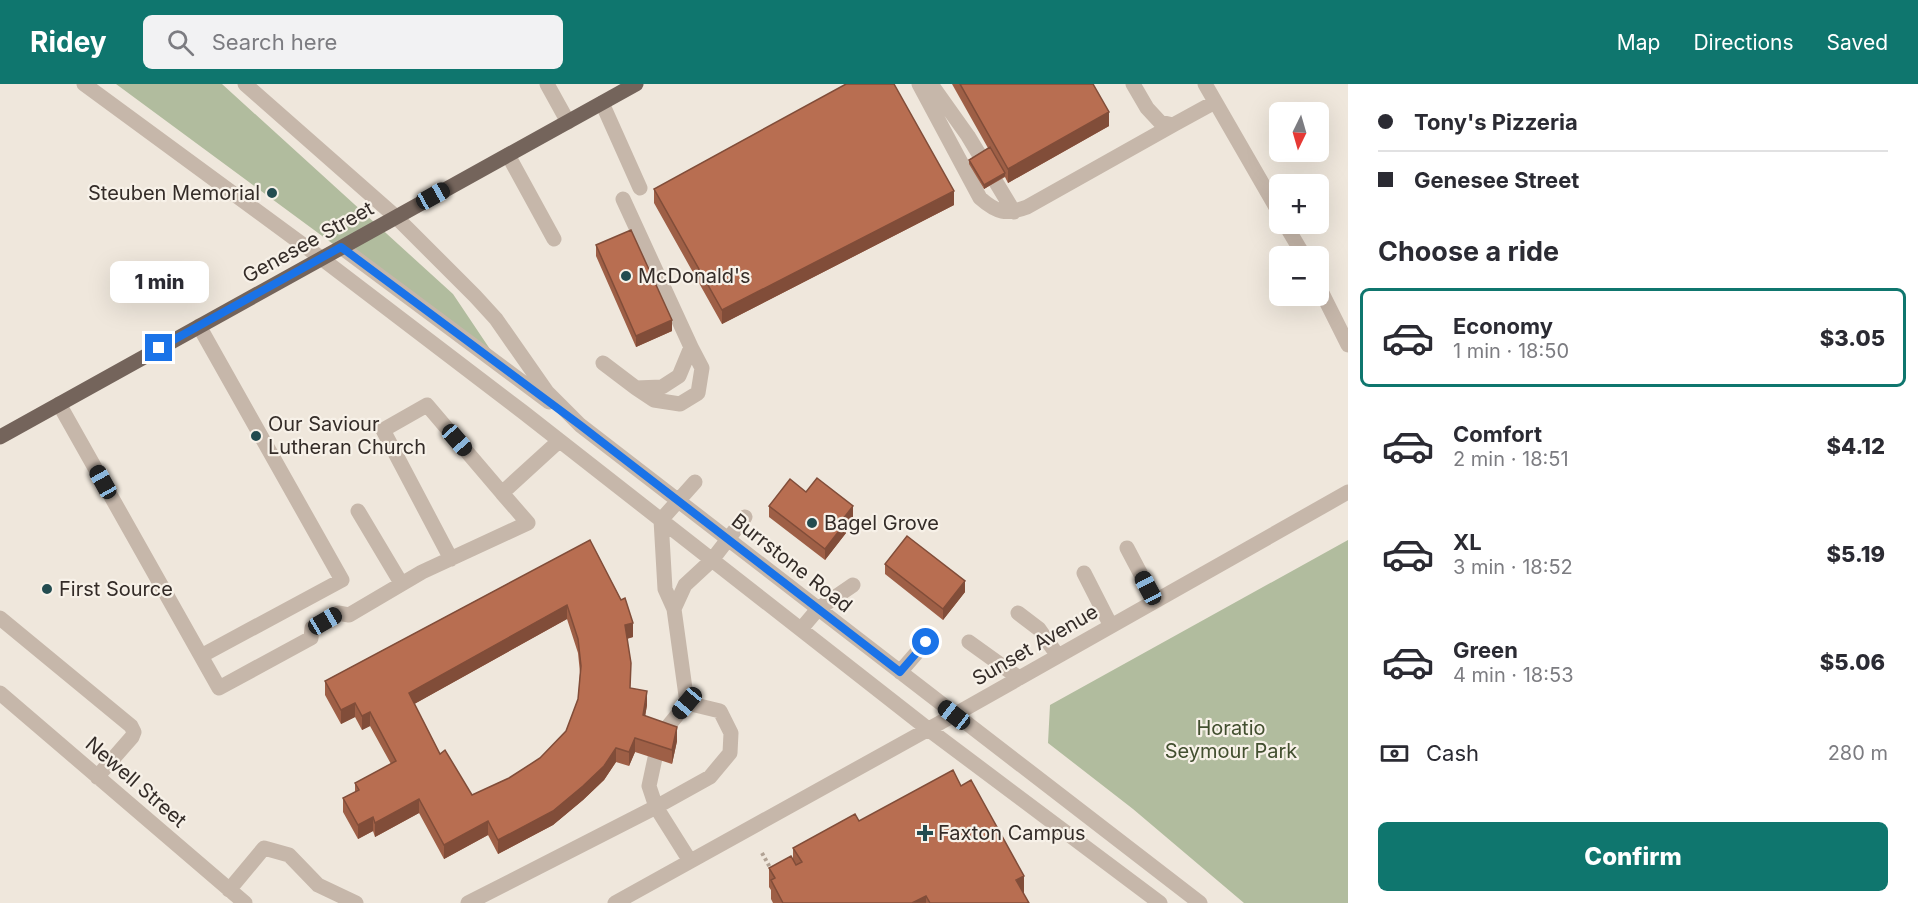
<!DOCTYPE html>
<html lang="en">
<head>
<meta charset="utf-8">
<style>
	body { margin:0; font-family:Inter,sans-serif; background:#f2f2f3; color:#2b2b33; height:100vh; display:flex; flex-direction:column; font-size:22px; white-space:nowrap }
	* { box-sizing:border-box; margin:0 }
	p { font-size:20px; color:#7c7c81 }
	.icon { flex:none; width:33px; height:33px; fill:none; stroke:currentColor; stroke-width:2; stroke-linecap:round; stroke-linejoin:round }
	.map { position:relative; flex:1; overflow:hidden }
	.details { display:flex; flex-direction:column; background:#fff; width:570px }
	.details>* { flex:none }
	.hud { display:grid; align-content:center; height:132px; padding:0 30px; background:#fff }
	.needle { width:39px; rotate:185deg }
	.controls { position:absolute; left:1269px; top:18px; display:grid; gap:12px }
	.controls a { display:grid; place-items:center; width:60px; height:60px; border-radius:9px; background:#fff; box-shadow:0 6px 24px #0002; font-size:30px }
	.end { position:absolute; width:27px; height:27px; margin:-14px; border:8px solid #1a73e8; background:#fff; box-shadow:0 0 0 3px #fff }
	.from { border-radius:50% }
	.bubble { position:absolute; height:42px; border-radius:9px; background:#fff; box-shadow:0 6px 24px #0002; font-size:20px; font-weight:800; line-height:42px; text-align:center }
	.car { position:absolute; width:18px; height:36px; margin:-18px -9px; border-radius:8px; box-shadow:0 0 4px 2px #0007; background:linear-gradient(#222 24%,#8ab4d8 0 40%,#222 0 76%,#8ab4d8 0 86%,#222 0) }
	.hud b { display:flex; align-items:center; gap:21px; height:57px; font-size:22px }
	.hud b+b { border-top:2px solid #e1e1e2 }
	.hud i { width:15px; height:15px; background:#2b2b33 }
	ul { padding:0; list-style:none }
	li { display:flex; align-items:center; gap:18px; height:99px; margin:0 12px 9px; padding:0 18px; border:3px solid transparent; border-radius:9px }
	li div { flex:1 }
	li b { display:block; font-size:22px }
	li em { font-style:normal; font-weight:800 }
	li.selected { border-color:#0f766e }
	li>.icon { width:54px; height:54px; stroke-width:1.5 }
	h2 { padding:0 30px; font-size:27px; line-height:72px }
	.pay { display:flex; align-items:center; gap:15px; height:66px; padding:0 30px; font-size:22px }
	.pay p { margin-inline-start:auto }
	.cta { display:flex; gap:12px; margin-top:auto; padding:12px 30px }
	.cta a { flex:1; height:69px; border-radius:9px; background:#0f766e; color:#fff; font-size:24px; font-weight:800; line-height:69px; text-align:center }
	header { display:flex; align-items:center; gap:36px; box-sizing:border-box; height:84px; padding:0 30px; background:#0f766e; color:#fff }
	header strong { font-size:28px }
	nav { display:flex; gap:33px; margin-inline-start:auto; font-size:21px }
	.search { width:420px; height:54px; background:#f2f2f3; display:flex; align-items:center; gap:15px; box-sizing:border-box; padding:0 21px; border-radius:9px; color:#7c7c81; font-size:22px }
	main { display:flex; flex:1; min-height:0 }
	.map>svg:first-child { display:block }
	.green { fill:#b1bc9e }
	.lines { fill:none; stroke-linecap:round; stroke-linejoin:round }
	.path { stroke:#b1a294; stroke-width:4; stroke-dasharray:3 3; stroke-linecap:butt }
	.minor { stroke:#c6b7aa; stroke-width:15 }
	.major { stroke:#74645b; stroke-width:15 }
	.wall { fill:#9e5f46; fill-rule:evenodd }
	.shaded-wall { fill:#814d39 }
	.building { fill:#b86e51; stroke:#814d39; stroke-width:1.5; fill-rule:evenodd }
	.route { stroke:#1a73e8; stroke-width:8 }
	.poi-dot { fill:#234c50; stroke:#f7f1e8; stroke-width:2 }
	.labels { text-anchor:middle; stroke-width:4.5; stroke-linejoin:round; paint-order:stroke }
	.poi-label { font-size:20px; fill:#342c28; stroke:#f7f1e8; text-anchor:start }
	.street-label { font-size:20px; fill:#342c28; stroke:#f7f1e8 }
	.park-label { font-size:20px; fill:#424f2f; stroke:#f7f1e8 }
</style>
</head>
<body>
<header>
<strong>Ridey</strong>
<div class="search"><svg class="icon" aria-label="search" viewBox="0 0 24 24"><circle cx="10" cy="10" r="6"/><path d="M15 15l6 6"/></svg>Search here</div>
<nav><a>Map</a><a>Directions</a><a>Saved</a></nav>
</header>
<main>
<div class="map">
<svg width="1348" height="819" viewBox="0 0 1348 819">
	<rect width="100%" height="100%" fill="#efe7dc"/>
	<path class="green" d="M 116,0 L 222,0 L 453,210 L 504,286 Z
		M 1348,456 L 1348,819 L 1244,819 L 1133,725 L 1048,659 L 1050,621 Z"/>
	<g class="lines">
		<path class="path" d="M 762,769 L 772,787"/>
		<path class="minor" d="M 84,0 L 321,174 L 523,328 L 928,645 L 1160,819
			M 245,0 L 396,133 L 475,212 L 496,235 L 547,308 L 580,341 L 1200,819
			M 547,0 L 568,38
			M 919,0 L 980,114 C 997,129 1006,131 1027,123 L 1173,41
			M 931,0 L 968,52 L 1014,128
			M 1133,0 L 1147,24 L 1160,38 L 1173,41 L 1215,18
			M 1205,0 L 1280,130
			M 602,19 L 640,104
			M 508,71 L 554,155
			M 1285,140 L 1304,172
			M 341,163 L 549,318
			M 1318,201 L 1348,261
			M 199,242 L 342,496 L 201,572
			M 603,279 L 636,304 L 662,303 L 679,292 L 691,263 L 623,115
			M 636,304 L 654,316 L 680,320 L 698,309 L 702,284 L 691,263
			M 59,320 L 219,604 L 311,554 L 312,544 L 338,529 L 349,531 L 422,488 L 528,439 L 502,409 L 559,357
			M 358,427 L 401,499
			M 1127,464 L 1155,517
			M 451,475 L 383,346 L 427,321 L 502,409
			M 1084,489 L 1111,542
			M 674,525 L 685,501 L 712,476 L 745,433
			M 1018,529 L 1039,545 L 1058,572
			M 0,534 L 131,642 L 134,648 L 132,653 L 97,693
			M 801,545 L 818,525 L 853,501
			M 969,558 L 1019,594
			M 900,588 L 926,558
			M 0,609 L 245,819
			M 661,651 L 687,619 L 674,525 L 665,505 L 661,436 L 695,398
			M 655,674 L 649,702 L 656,723 L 690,777
			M 229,806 L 264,764 L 289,771 L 318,801 L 356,819
			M 468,819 L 656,723 L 710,693 L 730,669 L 731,649 L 720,627 L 687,619
			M 615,819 L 954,631 L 1348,408"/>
		<path class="major" d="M 0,353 L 636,0"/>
	</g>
	<path class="wall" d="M 952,0 L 1093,0 L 1109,42 L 1008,99 L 1005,93 L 984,105 L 969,80 L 969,76 L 988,64 Z
		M 654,105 L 954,121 L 722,240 L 654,119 Z
		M 596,161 L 672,247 L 636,263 L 596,172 Z
		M 806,408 L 853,433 L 846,441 L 846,449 L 825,476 L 769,433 L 769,422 Z
		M 590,456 L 621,516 L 633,553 L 627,555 L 630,604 L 647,621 L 645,632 L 677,657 L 672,680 L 635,668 L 629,682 L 616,678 L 604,696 L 583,716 L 553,741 L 498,770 L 488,751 L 444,775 L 419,729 L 375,753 L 373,747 L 358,755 L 343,728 L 343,714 L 355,708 L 355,699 L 391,680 L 370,642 L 362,646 L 355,633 L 341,640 L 325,611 L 325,597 ZM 567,535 L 578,569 L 580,589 L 578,615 L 566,647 L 540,674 L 509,694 L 472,711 L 440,670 L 414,620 Z
		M 885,480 L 965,508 L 943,536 L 885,490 Z
		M 859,737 L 1024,811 L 1029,819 L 773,819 L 771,815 L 771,806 L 769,803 L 769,784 L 793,775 L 793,764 Z"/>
	<path class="shaded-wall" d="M 1109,28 L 1109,42 L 1008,99 L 1008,85 Z
		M 1005,89 L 1005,92 L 984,105 L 984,101 Z
		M 954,107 L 954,121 L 722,240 L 722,226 Z
		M 672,236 L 672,247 L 636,263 L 636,252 Z
		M 853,422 L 853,433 L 846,441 L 846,449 L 825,476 L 825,465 L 843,435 Z
		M 965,497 L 965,508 L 943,536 L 943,525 Z
		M 567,521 L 567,535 L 409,623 L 409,609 Z
		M 633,539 L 633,553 L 625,555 L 625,541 Z
		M 647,607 L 647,621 L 643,645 L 643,631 Z
		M 355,619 L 355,633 L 341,640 L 341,626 Z
		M 370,628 L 370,642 L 362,646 L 362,632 Z
		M 677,643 L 677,657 L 672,680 L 672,666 Z
		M 635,654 L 635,668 L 629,682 L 629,668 Z
		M 616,664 L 616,678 L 604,696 L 583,716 L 553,741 L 498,770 L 498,756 Z
		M 419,715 L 419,729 L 375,753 L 375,739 Z
		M 373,733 L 373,747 L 358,755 L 358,741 Z
		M 488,737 L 488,751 L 444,775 L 444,761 Z
		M 1024,792 L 1024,811 L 1016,796 Z
		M 926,812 L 926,819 L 912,819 Z"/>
	<path class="building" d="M 846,0 L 894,0 L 954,107 L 722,226 L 654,105 Z
		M 960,0 L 1093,0 L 1109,28 L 1008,85 Z
		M 990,63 L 1005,89 L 984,101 L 969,76 Z
		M 631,146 L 672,236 L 636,252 L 596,161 Z
		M 817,394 L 853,422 L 843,435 L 846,438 L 825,465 L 769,422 L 790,395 L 806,408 Z
		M 907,452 L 965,497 L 943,525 L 885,480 Z
		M 590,456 L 621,516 L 625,514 L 633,539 L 625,541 L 631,579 L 630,604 L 647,607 L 643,631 L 677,643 L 672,666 L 635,654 L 629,668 L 616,664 L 604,682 L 583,702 L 553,727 L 498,756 L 488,737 L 444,761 L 419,715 L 375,739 L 373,733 L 358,741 L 343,714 L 359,706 L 355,699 L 396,677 L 370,628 L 362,632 L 355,619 L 341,626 L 325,597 ZM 567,521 L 578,555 L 581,582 L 578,615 L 566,647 L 540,674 L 509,694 L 472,711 L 445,666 L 440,670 L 409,609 Z
		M 953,686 L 961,702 L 971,696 L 1024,792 L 1016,796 L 1029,819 L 930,819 L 926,812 L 912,819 L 783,819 L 771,796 L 775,794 L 769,784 L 791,772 L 796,781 L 802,778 L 793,764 L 855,730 L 859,737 Z"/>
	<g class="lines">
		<path class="route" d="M 159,264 L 341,163 L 580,341 L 900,588 L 926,558"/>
	</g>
	<g class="poi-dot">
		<circle cx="272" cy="109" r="6"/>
		<circle cx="626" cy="192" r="6"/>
		<circle cx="256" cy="352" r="6"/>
		<circle cx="812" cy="439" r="6"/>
		<circle cx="47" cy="505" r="6"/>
		<path d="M922 740h6v6h6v6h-6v6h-6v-6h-6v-6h6z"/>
	</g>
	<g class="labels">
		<g class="poi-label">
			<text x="260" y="116" text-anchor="end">Steuben Memorial</text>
			<text x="638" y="199">McDonald's</text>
			<text x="268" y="347">Our Saviour<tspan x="268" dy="23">Lutheran Church</tspan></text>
			<text x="824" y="446">Bagel Grove</text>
			<text x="59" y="512">First Source</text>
			<text x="938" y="756">Faxton Campus</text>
		</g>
		<g class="street-label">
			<text transform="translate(308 158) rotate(-29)" y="7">Genesee Street</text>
			<text transform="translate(792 479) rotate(38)" y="7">Burrstone Road</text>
			<text transform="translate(1035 561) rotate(-30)" y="7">Sunset Avenue</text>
			<text transform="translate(136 698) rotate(41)" y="7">Newell Street</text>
		</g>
		<g class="park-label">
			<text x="1231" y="651">Horatio<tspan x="1231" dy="23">Seymour Park</tspan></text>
		</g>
	</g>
</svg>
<div class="controls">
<a><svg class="needle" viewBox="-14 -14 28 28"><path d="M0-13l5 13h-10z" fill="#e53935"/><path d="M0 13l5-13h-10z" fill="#7c7c81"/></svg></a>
<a>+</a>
<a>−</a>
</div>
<i class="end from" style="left:926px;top:558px"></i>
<i class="end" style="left:159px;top:264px"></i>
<div class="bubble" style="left:110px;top:177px;width:99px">1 min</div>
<i class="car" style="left:433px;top:112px;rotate:61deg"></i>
<i class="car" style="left:457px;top:356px;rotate:139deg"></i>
<i class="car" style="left:103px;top:398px;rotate:331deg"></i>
<i class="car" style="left:1148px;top:504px;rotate:332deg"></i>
<i class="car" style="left:325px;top:537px;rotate:60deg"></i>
<i class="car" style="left:687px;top:619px;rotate:220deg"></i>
<i class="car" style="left:954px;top:631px;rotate:308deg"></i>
</div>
<section class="details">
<div class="hud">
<b><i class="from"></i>Tony's Pizzeria</b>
<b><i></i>Genesee Street</b>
</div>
<h2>Choose a ride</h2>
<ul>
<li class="selected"><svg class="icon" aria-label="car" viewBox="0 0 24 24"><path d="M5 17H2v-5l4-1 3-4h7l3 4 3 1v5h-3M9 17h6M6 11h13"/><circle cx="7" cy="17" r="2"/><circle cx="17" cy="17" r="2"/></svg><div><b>Economy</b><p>1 min · 18:50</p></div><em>$3.05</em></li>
<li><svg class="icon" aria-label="car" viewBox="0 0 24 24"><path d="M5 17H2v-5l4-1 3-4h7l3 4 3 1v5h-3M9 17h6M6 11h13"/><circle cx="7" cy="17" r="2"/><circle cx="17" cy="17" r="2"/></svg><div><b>Comfort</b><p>2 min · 18:51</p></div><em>$4.12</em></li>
<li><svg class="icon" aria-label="car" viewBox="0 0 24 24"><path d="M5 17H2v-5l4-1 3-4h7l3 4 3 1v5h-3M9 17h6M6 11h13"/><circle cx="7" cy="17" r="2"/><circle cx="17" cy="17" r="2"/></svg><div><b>XL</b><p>3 min · 18:52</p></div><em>$5.19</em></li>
<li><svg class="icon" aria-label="car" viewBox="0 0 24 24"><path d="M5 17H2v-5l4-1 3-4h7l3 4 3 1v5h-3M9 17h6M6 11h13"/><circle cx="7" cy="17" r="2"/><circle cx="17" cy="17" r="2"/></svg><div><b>Green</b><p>4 min · 18:53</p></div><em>$5.06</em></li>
</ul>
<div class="pay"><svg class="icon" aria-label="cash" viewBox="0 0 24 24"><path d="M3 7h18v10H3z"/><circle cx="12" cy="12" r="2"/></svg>Cash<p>280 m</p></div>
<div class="cta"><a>Confirm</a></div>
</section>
</main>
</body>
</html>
